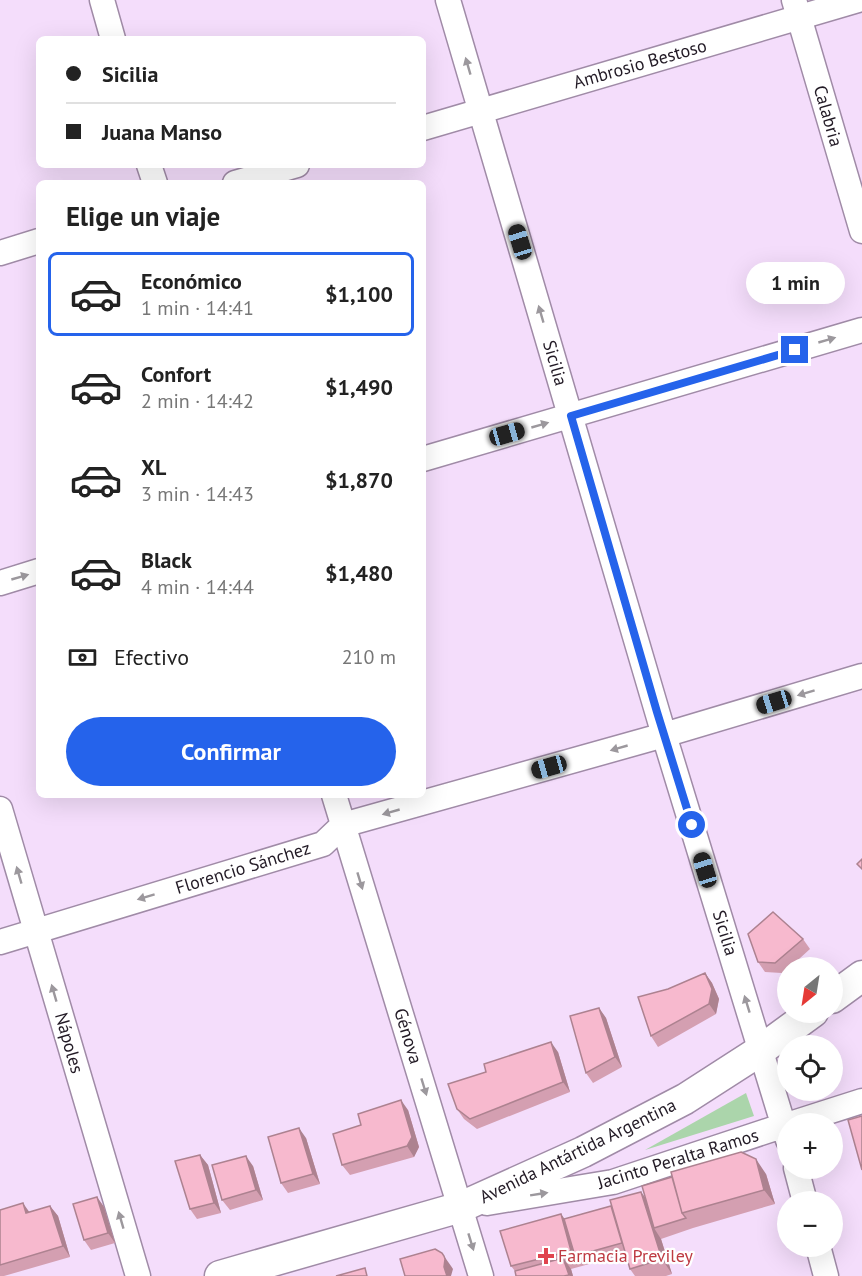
<!DOCTYPE html>
<html lang="es">
<head>
<meta charset="utf-8">
<style>
	body { margin:0; font-family:"PT Sans",sans-serif; background:#f6f6f6; color:#222; height:100vh; display:flex; flex-direction:column; font-size:22px; white-space:nowrap }
	* { box-sizing:border-box; margin:0 }
	p { font-size:20px; color:#767676 }
	.icon { flex:none; width:33px; height:33px; fill:none; stroke:currentColor; stroke-width:2; stroke-linecap:round; stroke-linejoin:round }
	.map { position:relative; flex:1; overflow:hidden }
	.sheet { position:absolute; left:36px; top:180px; width:390px; height:618px; display:flex; flex-direction:column; background:#fff; border-radius:9px; box-shadow:0 6px 24px #0002 }
	.sheet>* { flex:none }
	.top-card { position:absolute; left:36px; top:36px; width:390px; height:132px; border-radius:9px; box-shadow:0 6px 24px #0002; display:grid; align-content:center; height:132px; padding:0 30px; background:#fff }
	.needle { width:39px; rotate:210deg }
	.buttons { position:absolute; left:777px; top:957px; display:grid; gap:12px }
	.buttons a { display:grid; place-items:center; width:66px; height:66px; border-radius:50%; background:#fff; box-shadow:0 6px 24px #0002; font-size:30px }
	.end { position:absolute; width:27px; height:27px; margin:-14px; border:8px solid #2563eb; background:#fff; box-shadow:0 0 0 3px #fff }
	.from { border-radius:50% }
	.bubble { position:absolute; height:42px; border-radius:21px; background:#fff; box-shadow:0 6px 24px #0002; font-size:20px; font-weight:700; line-height:42px; text-align:center }
	.car { position:absolute; width:18px; height:36px; margin:-18px -9px; border-radius:8px; box-shadow:0 0 4px 2px #0007; background:linear-gradient(#222 24%,#8ab4d8 0 40%,#222 0 76%,#8ab4d8 0 86%,#222 0) }
	.top-card b { display:flex; align-items:center; gap:21px; height:57px; font-size:22px }
	.top-card b+b { border-top:2px solid #e0e0e0 }
	.top-card i { width:15px; height:15px; background:#222 }
	ul { padding:0; list-style:none }
	li { display:flex; align-items:center; gap:18px; height:84px; margin:0 12px 9px; padding:0 18px; border:3px solid transparent; border-radius:9px }
	li div { flex:1 }
	li b { display:block; font-size:22px }
	li em { font-style:normal; font-weight:700 }
	li.current { border-color:#2563eb }
	li>.icon { width:54px; height:54px; stroke-width:1.5 }
	h2 { padding:0 30px; font-size:27px; line-height:72px }
	.pay { display:flex; align-items:center; gap:15px; height:66px; padding:0 30px; font-size:22px }
	.pay p { margin-inline-start:auto }
	.button { display:flex; gap:12px; margin-top:auto; padding:12px 30px }
	.button a { flex:1; height:69px; border-radius:36px; background:#2563eb; color:#fff; font-size:24px; font-weight:700; line-height:69px; text-align:center }
	.map>svg:first-child { display:block }
	.green { fill:#abd5ab }
	.lines { fill:none; stroke-linecap:round; stroke-linejoin:round }
	.minor-casing { stroke:#a08ba7; stroke-width:27 }
	.major-casing { stroke:#a08ba7; stroke-width:33 }
	.minor { stroke:#fff; stroke-width:24 }
	.major { stroke:#fff; stroke-width:30 }
	.wall { fill:#d49fb1 }
	.shaded-wall { fill:#ad8290 }
	.building { fill:#f7b9ce; stroke:#ad8290; stroke-width:1.5 }
	.oneway { fill:#9c989d }
	.route { stroke:#2563eb; stroke-width:8 }
	.health-dot { fill:#e0444e; stroke:#fff; stroke-width:2 }
	.labels { text-anchor:middle; stroke-width:4.5; stroke-linejoin:round; paint-order:stroke }
	.street-label { font-size:18px; fill:#221a25; stroke:#fff }
	.health-label { font-size:18px; fill:#be3a42; stroke:#fff; text-anchor:start }
</style>
</head>
<body>
<div class="map">
<svg width="862" height="1276" viewBox="0 0 862 1276">
	<rect width="100%" height="100%" fill="#f4ddfb"/>
	<path class="green" d="M 746,1093 L 754,1116 L 645,1150 Z"/>
	<g class="lines">
		<g class="minor-casing">
			<path id="minor" d="M 102,0 L 113,39
				M 448,0 L 664,735 L 788,1140
				M 794,0 L 862,231
				M 423,128 L 858,0
				M 149,165 L 155,183
				M 235,183 L 297,165
				M 0,253 L 39,241
				M 423,459 L 862,330
				M 0,583 L 39,571
				M 334,795 L 481,1276
				M 0,809 L 138,1276
				M 0,942 L 323,844 L 343,825 L 664,735 L 862,676
				M 790,1124 L 862,1101
				M 796,1168 L 805,1202
				M 487,1203 L 613,1182 L 788,1124
				M 818,1246 L 826,1276"/>
		</g>
		<g class="major-casing">
			<path id="major" d="M 832,998 L 862,976
				M 220,1276 L 461,1207 L 583,1152 L 685,1099 L 761,1050 L 813,1012"/>
		</g>
		<use href="#minor" class="minor"/>
		<use href="#major" class="major"/>
	</g>
	<path class="wall" d="M 803,939 L 810,949 L 789,968 L 788,968 L 788,969 L 782,973 L 765,972 L 758,962 Z
		M 705,973 L 712,983 L 719,999 L 716,1014 L 658,1047 L 651,1036 L 668,989 Z
		M 599,1008 L 606,1018 L 622,1067 L 593,1083 L 586,1073 Z
		M 558,1052 L 570,1092 L 477,1129 L 464,1119 L 457,1109 Z
		M 408,1110 L 419,1147 L 414,1157 L 350,1175 L 342,1165 L 361,1125 Z
		M 306,1138 L 320,1184 L 288,1193 L 281,1183 Z
		M 200,1155 L 208,1165 L 221,1213 L 197,1219 L 190,1209 Z
		M 253,1166 L 263,1200 L 230,1210 L 222,1200 Z
		M 766,1174 L 775,1204 L 693,1228 L 661,1239 L 672,1274 L 666,1276 L 635,1276 L 630,1269 L 626,1254 L 571,1269 L 573,1276 L 516,1276 L 515,1271 L 511,1266 L 561,1214 L 564,1219 L 645,1197 Z
		M 97,1197 L 104,1207 L 115,1243 L 91,1250 L 84,1240 Z
		M 50,1206 L 58,1216 L 70,1257 L 4,1276 L 0,1276 L 0,1210 L 29,1212 Z"/>
	<path class="shaded-wall" d="M 705,973 L 712,983 L 719,999 L 716,1014 L 709,1004 Z
		M 599,1008 L 606,1018 L 622,1067 L 615,1057 Z
		M 551,1042 L 558,1052 L 570,1092 L 563,1082 Z
		M 401,1100 L 408,1110 L 419,1147 L 414,1157 L 407,1146 Z
		M 299,1128 L 306,1138 L 320,1184 L 313,1174 Z
		M 200,1155 L 208,1165 L 221,1213 L 214,1203 Z
		M 246,1156 L 253,1166 L 263,1200 L 256,1190 Z
		M 756,1159 L 766,1174 L 775,1204 L 764,1190 Z
		M 641,1192 L 652,1206 L 654,1228 L 661,1239 L 672,1274 L 662,1259 Z
		M 97,1197 L 104,1207 L 115,1243 L 108,1233 Z
		M 23,1203 L 30,1213 L 26,1213 Z
		M 50,1206 L 58,1216 L 70,1257 L 63,1246 Z
		M 561,1214 L 572,1229 L 575,1256 L 571,1251 Z
		M 444,1256 L 451,1266 L 453,1269 L 451,1276 L 447,1276 L 444,1267 Z
		M 563,1258 L 571,1269 L 573,1276 L 570,1276 L 569,1275 Z"/>
	<path class="building" d="M 862,859 L 862,869 L 857,864 Z
		M 773,912 L 803,939 L 775,963 L 758,962 L 748,934 Z
		M 705,973 L 712,989 L 709,1004 L 651,1036 L 638,997 L 668,989 Z
		M 599,1008 L 615,1057 L 586,1073 L 570,1016 Z
		M 551,1042 L 563,1082 L 470,1119 L 457,1109 L 448,1084 L 486,1072 L 484,1064 Z
		M 401,1100 L 412,1137 L 407,1146 L 342,1165 L 333,1134 L 361,1125 L 358,1114 Z
		M 862,1116 L 862,1170 L 848,1120 Z
		M 299,1128 L 313,1174 L 281,1183 L 268,1137 Z
		M 741,1152 L 756,1159 L 764,1190 L 682,1213 L 671,1172 Z
		M 200,1155 L 214,1203 L 190,1209 L 175,1161 Z
		M 246,1156 L 256,1190 L 222,1200 L 212,1165 Z
		M 672,1177 L 682,1213 L 686,1218 L 654,1228 L 642,1186 Z
		M 641,1192 L 662,1259 L 630,1269 L 610,1200 Z
		M 97,1197 L 108,1233 L 84,1240 L 73,1204 Z
		M 23,1203 L 26,1213 L 50,1206 L 63,1246 L 0,1265 L 0,1210 Z
		M 611,1206 L 622,1243 L 575,1256 L 564,1219 Z
		M 561,1214 L 571,1251 L 511,1266 L 500,1231 Z
		M 435,1249 L 442,1253 L 444,1256 L 445,1259 L 444,1267 L 447,1276 L 405,1276 L 400,1259 Z
		M 563,1258 L 569,1275 L 564,1276 L 516,1276 L 515,1271 Z
		M 365,1268 L 367,1276 L 336,1276 Z"/>
	<defs><path id="oneway-solid" d="M-6-.8H1V-3.2L6.5 0L1 3.2V.8H-6Z" transform="scale(1.5)"/></defs>
	<g class="oneway">
		<use href="#oneway-solid" transform="translate(468 66) rotate(-106)"/>
		<use href="#oneway-solid" transform="translate(541 314) rotate(-106)"/>
		<use href="#oneway-solid" transform="translate(827 340) rotate(-16)"/>
		<use href="#oneway-solid" transform="translate(540 425) rotate(-16)"/>
		<use href="#oneway-solid" transform="translate(20 577) rotate(-16)"/>
		<use href="#oneway-solid" transform="translate(806 693) rotate(163)"/>
		<use href="#oneway-solid" transform="translate(619 748) rotate(164)"/>
		<use href="#oneway-solid" transform="translate(391 812) rotate(164)"/>
		<use href="#oneway-solid" transform="translate(19 875) rotate(-106)"/>
		<use href="#oneway-solid" transform="translate(360 881) rotate(73)"/>
		<use href="#oneway-solid" transform="translate(146 897) rotate(163)"/>
		<use href="#oneway-solid" transform="translate(54 993) rotate(-106)"/>
		<use href="#oneway-solid" transform="translate(747 1004) rotate(-107)"/>
		<use href="#oneway-solid" transform="translate(424 1087) rotate(73)"/>
		<use href="#oneway-solid" transform="translate(539 1194) rotate(-9)"/>
		<use href="#oneway-solid" transform="translate(121 1220) rotate(-106)"/>
		<use href="#oneway-solid" transform="translate(471 1242) rotate(73)"/>
	</g>
	<g class="lines">
		<path class="route" d="M 692,825 L 657,712 L 571,416 L 795,350"/>
	</g>
	<path class="health-dot" d="M543 1247h6v6h6v6h-6v6h-6v-6h-6v-6h6z"/>
	<g class="labels">
		<g class="street-label">
			<text transform="translate(640 64) rotate(-16)" y="6">Ambrosio Bestoso</text>
			<text transform="translate(828 116) rotate(74)" y="6">Calabria</text>
			<text transform="translate(555 363) rotate(74)" y="6">Sicilia</text>
			<text transform="translate(243 868) rotate(-17)" y="6">Florencio Sánchez</text>
			<text transform="translate(725 933) rotate(73)" y="6">Sicilia</text>
			<text transform="translate(408 1036) rotate(73)" y="6">Génova</text>
			<text transform="translate(69 1043) rotate(74)" y="6">Nápoles</text>
			<text transform="translate(578 1151) rotate(-26)" y="6">Avenida Antártida Argentina</text>
			<text transform="translate(678 1159) rotate(-17)" y="6">Jacinto Peralta Ramos</text>
		</g>
		<g class="health-label">
			<text x="558" y="1262">Farmacia Previley</text>
		</g>
	</g>
</svg>
<div class="buttons">
<a><svg class="needle" viewBox="-14 -14 28 28"><path d="M0-13l5 13h-10z" fill="#e53935"/><path d="M0 13l5-13h-10z" fill="#767676"/></svg></a>
<a><svg class="icon" aria-label="locate" viewBox="0 0 24 24"><circle cx="12" cy="12" r="6"/><path d="M12 2v4M12 18v4M2 12h4M18 12h4"/></svg></a>
<a>+</a>
<a>−</a>
</div>
<i class="end from" style="left:692px;top:825px"></i>
<i class="end" style="left:795px;top:350px"></i>
<div class="bubble" style="left:746px;top:262px;width:99px">1 min</div>
<i class="car" style="left:520px;top:242px;rotate:343deg"></i>
<i class="car" style="left:507px;top:434px;rotate:74deg"></i>
<i class="car" style="left:774px;top:702px;rotate:253deg"></i>
<i class="car" style="left:549px;top:767px;rotate:254deg"></i>
<i class="car" style="left:705px;top:870px;rotate:343deg"></i>
<div class="top-card">
<b><i class="from"></i>Sicilia</b>
<b><i></i>Juana Manso</b>
</div>
<section class="sheet">
<h2>Elige un viaje</h2>
<ul>
<li class="current"><svg class="icon" aria-label="car" viewBox="0 0 24 24"><path d="M5 17H2v-5l4-1 3-4h7l3 4 3 1v5h-3M9 17h6M6 11h13"/><circle cx="7" cy="17" r="2"/><circle cx="17" cy="17" r="2"/></svg><div><b>Económico</b><p>1 min · 14:41</p></div><em>$1,100</em></li>
<li><svg class="icon" aria-label="car" viewBox="0 0 24 24"><path d="M5 17H2v-5l4-1 3-4h7l3 4 3 1v5h-3M9 17h6M6 11h13"/><circle cx="7" cy="17" r="2"/><circle cx="17" cy="17" r="2"/></svg><div><b>Confort</b><p>2 min · 14:42</p></div><em>$1,490</em></li>
<li><svg class="icon" aria-label="car" viewBox="0 0 24 24"><path d="M5 17H2v-5l4-1 3-4h7l3 4 3 1v5h-3M9 17h6M6 11h13"/><circle cx="7" cy="17" r="2"/><circle cx="17" cy="17" r="2"/></svg><div><b>XL</b><p>3 min · 14:43</p></div><em>$1,870</em></li>
<li><svg class="icon" aria-label="car" viewBox="0 0 24 24"><path d="M5 17H2v-5l4-1 3-4h7l3 4 3 1v5h-3M9 17h6M6 11h13"/><circle cx="7" cy="17" r="2"/><circle cx="17" cy="17" r="2"/></svg><div><b>Black</b><p>4 min · 14:44</p></div><em>$1,480</em></li>
</ul>
<div class="pay"><svg class="icon" aria-label="cash" viewBox="0 0 24 24"><path d="M3 7h18v10H3z"/><circle cx="12" cy="12" r="2"/></svg>Efectivo<p>210 m</p></div>
<div class="button"><a>Confirmar</a></div>
</section>
</div>
</body>
</html>
